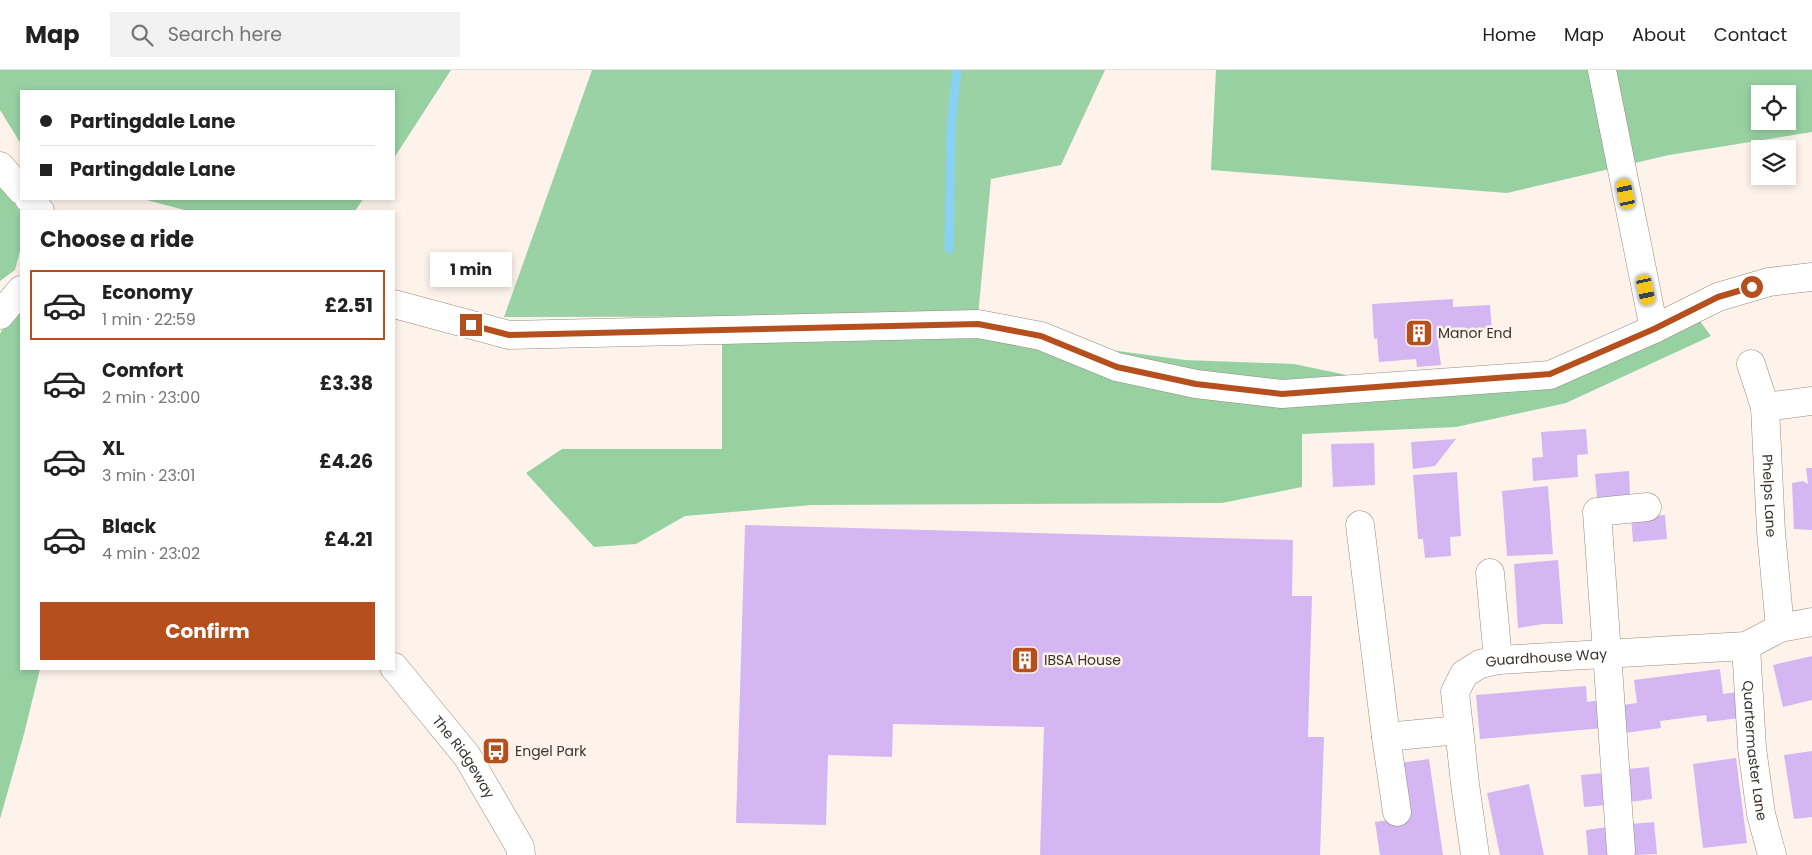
<!DOCTYPE html>
<html lang="en">
<head>
<meta charset="utf-8">
<style>
	body { margin:0; font-family:Poppins,sans-serif; background:#f2f2f2; color:#222; height:100vh; display:flex; flex-direction:column; font-size:19px; white-space:nowrap }
	* { box-sizing:border-box; margin:0 }
	p { font-size:16px; color:#767676 }
	.icon { flex:none; width:28px; height:28px; fill:none; stroke:currentColor; stroke-width:2; stroke-linecap:round; stroke-linejoin:round }
	.map { position:relative; flex:1; overflow:hidden }
	.details { position:absolute; left:20px; top:140px; width:375px; height:460px; display:flex; flex-direction:column; background:#fff; border-radius:0px; box-shadow:0 2px 8px #0003 }
	.details>* { flex:none }
	.banner { position:absolute; left:20px; top:20px; width:375px; height:110px; border-radius:0px; box-shadow:0 2px 8px #0003; display:grid; align-content:center; height:110px; padding:0 20px; background:#fff }
	.fabs { position:absolute; left:1751px; top:15px; display:grid; gap:10px }
	.fabs a { display:grid; place-items:center; width:45px; height:45px; border-radius:0px; background:#fff; box-shadow:0 2px 8px #0003; font-size:25px }
	.end { position:absolute; width:22px; height:22px; margin:-11px; border:6px solid #b5501e; background:#fff; box-shadow:0 0 0 2px #fff }
	.from { border-radius:50% }
	.bubble { position:absolute; height:35px; border-radius:0px; background:#fff; box-shadow:0 2px 8px #0003; font-size:16px; font-weight:700; line-height:35px; text-align:center }
	.car { position:absolute; width:15px; height:30px; margin:-15px -8px; border-radius:6px; box-shadow:0 0 4px 1px #0007; background:linear-gradient(#f5c518 24%,#345 0 40%,#f5c518 0 76%,#345 0 86%,#f5c518 0) }
	.banner b { display:flex; align-items:center; gap:18px; height:48px; font-size:19px }
	.banner b+b { border-top:1px solid #e0e0e0 }
	.banner i { width:12px; height:12px; background:#222 }
	ul { padding:0; list-style:none }
	li { display:flex; align-items:center; gap:15px; height:70px; margin:0 10px 8px; padding:0 10px; border:2px solid transparent; border-radius:0px }
	li div { flex:1 }
	li b { display:block; font-size:19px }
	li em { font-style:normal; font-weight:700 }
	li.selected { border-color:#b5501e }
	li>.icon { width:45px; height:45px; stroke-width:1.5 }
	h2 { padding:0 20px; font-size:22px; line-height:60px }
	.button { display:flex; gap:10px; margin-top:auto; padding:10px 20px }
	.button a { flex:1; height:58px; border-radius:0px; background:#b5501e; color:#fff; font-size:20px; font-weight:700; line-height:58px; text-align:center }
	header { display:flex; align-items:center; gap:30px; box-sizing:border-box; height:70px; padding:0 25px; background:#fff; border-bottom:1px solid #e0e0e0 }
	header strong { font-size:24px }
	nav { display:flex; gap:28px; margin-inline-start:auto; font-size:18px }
	.search { width:350px; height:45px; background:#f2f2f2; display:flex; align-items:center; gap:12px; box-sizing:border-box; padding:0 18px; border-radius:0px; color:#767676; font-size:19px }
	.map>svg:first-child { display:block }
	.green { fill:#9bd2a5 }
	.forest { fill:#97d1a2; fill-rule:evenodd }
	.lines { fill:none; stroke-linecap:round; stroke-linejoin:round }
	.stream { stroke:#87d1f3; stroke-width:9 }
	.building { fill:#d3b6f2 }
	.minor-casing { stroke:#988a7d; stroke-width:29 }
	.major-casing { stroke:#988a7d; stroke-width:29 }
	.minor { stroke:#fff; stroke-width:28 }
	.major { stroke:#fff; stroke-width:28 }
	.route { stroke:#b5501e; stroke-width:6 }
	.labels { text-anchor:middle; stroke-width:5; stroke-linejoin:round; paint-order:stroke }
	.poi-label { font-size:14px; fill:#3a342e; stroke:#fdf3eb; text-anchor:start }
	.street-label { font-size:14px; fill:#3a342e; stroke:#fdf3eb }
</style>
</head>
<body>
<header>
<strong>Map</strong>
<div class="search"><svg class="icon" aria-label="search" viewBox="0 0 24 24"><circle cx="10" cy="10" r="6"/><path d="M15 15l6 6"/></svg>Search here</div>
<nav><a>Home</a><a>Map</a><a>About</a><a>Contact</a></nav>
</header>
<div class="map">
<svg width="1812" height="785" viewBox="0 0 1812 785">
	<rect width="100%" height="100%" fill="#fdf3eb"/>
	<path class="green" d="M 592,0 L 1105,0 L 1061,95 L 991,109 L 978,246 L 504,247 Z"/>
	<path class="forest" d="M 0,0 L 451,0 L 394,88 L 394,21 L 21,21 L 21,74 L 0,40 Z
		M 1216,0 L 1812,0 L 1812,62 L 1669,85 L 1507,123 L 1211,100 ZM 1760,24 L 1788,24 L 1788,51 L 1760,51 Z
		M 0,118 L 22,141 L 21,177 L 15,200 L 0,211 Z
		M 143,129 L 363,129 L 355,141 L 188,141 Z
		M 21,225 L 21,599 L 40,599 L 24,664 L 0,749 L 0,264 Z
		M 1697,247 L 1711,266 L 1566,333 L 1456,357 L 1302,364 L 1302,417 L 1222,433 L 812,435 L 685,446 L 636,474 L 594,477 L 526,403 L 562,379 L 722,379 L 722,273 L 1007,266 L 1185,290 L 1294,294 L 1366,309 L 1485,317 Z"/>
	<g class="lines">
		<path class="stream" d="M 949,179 L 951,55 L 957,0"/>
	</g>
	<path class="building" d="M 1453,229 L 1453,237 L 1490,235 L 1492,262 L 1437,265 L 1441,295 L 1417,297 L 1416,289 L 1379,292 L 1377,268 L 1374,269 L 1372,234 Z
		M 1586,359 L 1588,384 L 1577,385 L 1578,407 L 1533,411 L 1532,388 L 1543,387 L 1541,362 Z
		M 1456,369 L 1435,396 L 1413,399 L 1411,372 Z
		M 1374,373 L 1375,415 L 1333,417 L 1331,374 Z
		M 1806,398 L 1812,398 L 1812,460 L 1794,459 L 1792,413 L 1803,411 L 1808,414 Z
		M 1629,401 L 1630,425 L 1597,428 L 1595,404 Z
		M 1457,402 L 1461,466 L 1450,467 L 1451,486 L 1425,488 L 1423,469 L 1418,469 L 1413,405 Z
		M 1548,416 L 1553,484 L 1507,486 L 1502,421 Z
		M 1665,445 L 1667,469 L 1633,472 L 1631,447 Z
		M 745,455 L 1293,470 L 1292,526 L 1312,526 L 1308,667 L 1324,667 L 1320,785 L 1040,785 L 1044,657 L 893,654 L 892,687 L 828,685 L 826,755 L 736,753 Z
		M 1558,490 L 1563,554 L 1543,554 L 1518,558 L 1514,494 Z
		M 1812,586 L 1812,630 L 1783,637 L 1773,595 Z
		M 1720,599 L 1723,624 L 1737,622 L 1740,648 L 1707,652 L 1706,645 L 1660,651 L 1661,658 L 1625,663 L 1622,635 L 1637,633 L 1634,610 Z
		M 1586,616 L 1587,632 L 1601,630 L 1604,658 L 1480,669 L 1476,625 Z
		M 1812,681 L 1812,747 L 1794,749 L 1784,685 Z
		M 1736,688 L 1747,773 L 1703,778 L 1693,694 Z
		M 1429,689 L 1443,785 L 1380,785 L 1375,752 L 1408,747 L 1400,693 Z
		M 1649,697 L 1652,729 L 1630,732 L 1627,699 Z
		M 1603,703 L 1607,735 L 1584,737 L 1581,705 Z
		M 1529,714 L 1544,785 L 1500,785 L 1487,723 Z
		M 1654,752 L 1657,784 L 1635,785 L 1631,754 Z
		M 1608,757 L 1611,785 L 1588,785 L 1586,760 Z"/>
	<g class="lines">
		<g class="minor-casing">
			<g id="minor">
				<path d="M 1602,0 L 1654,259"/>
				<path d="M 394,234 L 509,265 L 978,254 L 1041,266 L 1117,297 L 1196,314 L 1282,324 L 1550,305 L 1654,259 L 1718,227 L 1769,212 L 1812,207"/>
				<path d="M 0,245 L 21,220"/>
				<path id="s1" d="M 1751,294 L 1765,337 L 1771,462 L 1780,558"/>
				<path d="M 1765,337 L 1812,331"/>
				<path d="M 1360,455 L 1386,667 L 1459,660"/>
				<path d="M 1490,503 L 1498,590"/>
				<path id="s2" d="M 1746,576 L 1752,678 L 1761,744 L 1772,785"/>
				<path d="M 1386,667 L 1397,742"/>
				<path d="M 1621,781 L 1597,442 L 1647,437"/>
				<path id="s3" d="M 1475,785 L 1465,714 L 1455,622 L 1464,604 L 1480,594 L 1498,590 L 1746,576 L 1780,558 L 1812,552"/>
			</g>
		</g>
		<g class="major-casing">
			<g id="major">
				<path d="M 0,96 L 21,120"/>
				<path d="M 29,129 L 40,141"/>
				<path id="s4" d="M 394,597 L 467,686 L 520,777 L 521,785"/>
			</g>
		</g>
		<use href="#minor" class="minor"/>
		<use href="#major" class="major"/>
	</g>
	<g class="lines">
		<path class="route" d="M 471,255 L 509,265 L 978,254 L 1041,266 L 1117,297 L 1196,314 L 1282,324 L 1550,304 L 1654,259 L 1718,227 L 1752,217"/>
	</g>
	<defs>
		<g id="building-square" transform="scale(1.4375)"><rect x="-9" y="-9" width="18" height="18" rx="4" fill="#b5501e" stroke="#fdf3eb"/><path d="M-4-6H4V6H1V3H-1V6H-4ZM-2.5-4.3h1.7v1.8h-1.7ZM.8-4.3h1.7v1.8H.8ZM-2.5-1h1.7V.8h-1.7ZM.8-1h1.7V.8H.8Z" fill="#fff"/></g>
		<g id="bus-square" transform="scale(1.4375)"><rect x="-9" y="-9" width="18" height="18" rx="4" fill="#b5501e" stroke="#fdf3eb"/><path d="M-5-6H5V4H4V6H2V4H-2V6H-4V4H-5ZM-3.5-4V0h7V-4ZM-3.5 1.2v1.5H-2V1.2ZM2 1.2v1.5H3.5V1.2Z" fill="#fff"/></g>
	</defs>
	<g fill-rule="evenodd">
		<use href="#building-square" x="1419" y="263"/>
		<use href="#building-square" x="1025" y="590"/>
		<use href="#bus-square" x="496" y="681"/>
	</g>
	<g class="labels">
		<g class="poi-label">
			<text x="1438" y="268">Manor End</text>
			<text x="1044" y="595">IBSA House</text>
			<text x="515" y="686">Engel Park</text>
		</g>
		<g class="street-label">
			<text dy="5" stroke="none"><textPath href="#s1" startOffset="134">Phelps Lane</textPath></text>
			<text dy="5" stroke="none"><textPath href="#s3" startOffset="270">Guardhouse Way</textPath></text>
			<text dy="5" stroke="none"><textPath href="#s2" startOffset="105">Quartermaster Lane</textPath></text>
			<text dy="5" stroke="none"><textPath href="#s4" startOffset="114">The Ridgeway</textPath></text>
		</g>
	</g>
</svg>
<div class="fabs">
<a><svg class="icon" aria-label="locate" viewBox="0 0 24 24"><circle cx="12" cy="12" r="6"/><path d="M12 2v4M12 18v4M2 12h4M18 12h4"/></svg></a>
<a><svg class="icon" aria-label="layers" viewBox="0 0 24 24"><path d="M12 4l9 5-9 5-9-5zM3 14l9 5 9-5"/></svg></a>
</div>
<i class="end from" style="left:1752px;top:217px"></i>
<i class="end" style="left:471px;top:255px"></i>
<div class="bubble" style="left:430px;top:182px;width:82px">1 min</div>
<i class="car" style="left:1626px;top:124px;rotate:348deg"></i>
<i class="car" style="left:1646px;top:220px;rotate:168deg"></i>
<div class="banner">
<b><i class="from"></i>Partingdale Lane</b>
<b><i></i>Partingdale Lane</b>
</div>
<section class="details">
<h2>Choose a ride</h2>
<ul>
<li class="selected"><svg class="icon" aria-label="car" viewBox="0 0 24 24"><path d="M5 17H2v-5l4-1 3-4h7l3 4 3 1v5h-3M9 17h6M6 11h13"/><circle cx="7" cy="17" r="2"/><circle cx="17" cy="17" r="2"/></svg><div><b>Economy</b><p>1 min · 22:59</p></div><em>£2.51</em></li>
<li><svg class="icon" aria-label="car" viewBox="0 0 24 24"><path d="M5 17H2v-5l4-1 3-4h7l3 4 3 1v5h-3M9 17h6M6 11h13"/><circle cx="7" cy="17" r="2"/><circle cx="17" cy="17" r="2"/></svg><div><b>Comfort</b><p>2 min · 23:00</p></div><em>£3.38</em></li>
<li><svg class="icon" aria-label="car" viewBox="0 0 24 24"><path d="M5 17H2v-5l4-1 3-4h7l3 4 3 1v5h-3M9 17h6M6 11h13"/><circle cx="7" cy="17" r="2"/><circle cx="17" cy="17" r="2"/></svg><div><b>XL</b><p>3 min · 23:01</p></div><em>£4.26</em></li>
<li><svg class="icon" aria-label="car" viewBox="0 0 24 24"><path d="M5 17H2v-5l4-1 3-4h7l3 4 3 1v5h-3M9 17h6M6 11h13"/><circle cx="7" cy="17" r="2"/><circle cx="17" cy="17" r="2"/></svg><div><b>Black</b><p>4 min · 23:02</p></div><em>£4.21</em></li>
</ul>
<div class="button"><a>Confirm</a></div>
</section>
</div>
</body>
</html>
